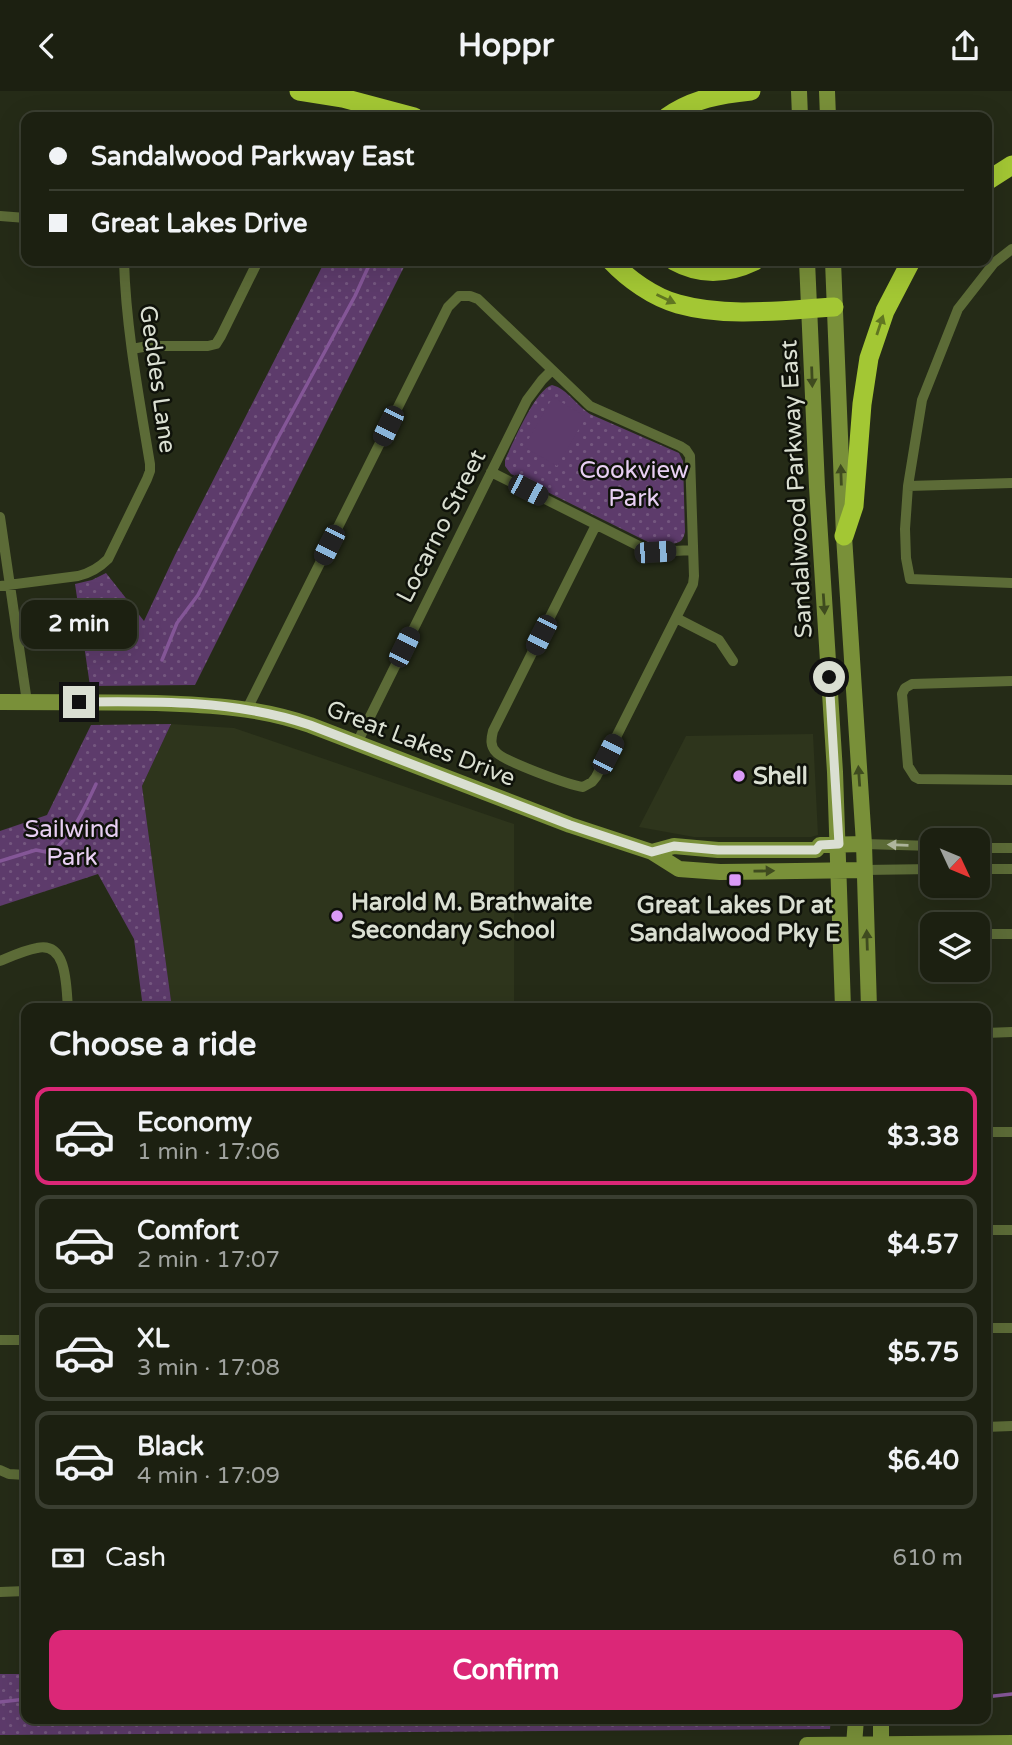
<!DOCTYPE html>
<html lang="en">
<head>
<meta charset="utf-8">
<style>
	body { margin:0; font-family:"Varela Round",sans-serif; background:#292d1f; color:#f1f3f6; height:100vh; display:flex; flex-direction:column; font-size:26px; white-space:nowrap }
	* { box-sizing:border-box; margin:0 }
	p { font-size:23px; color:#a0a39f }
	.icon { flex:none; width:38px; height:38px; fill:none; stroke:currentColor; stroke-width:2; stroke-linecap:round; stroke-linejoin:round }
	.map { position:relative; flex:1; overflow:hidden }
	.side { position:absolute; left:21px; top:912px; width:970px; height:721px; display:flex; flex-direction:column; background:#1c2011; border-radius:14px; box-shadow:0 7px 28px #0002,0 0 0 2px #3a3e31 }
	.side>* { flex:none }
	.guide { position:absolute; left:21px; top:21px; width:971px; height:154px; border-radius:14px; box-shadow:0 7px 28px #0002,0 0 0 2px #3a3e31; display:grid; align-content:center; height:154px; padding:0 28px; background:#1c2011 }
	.needle { width:46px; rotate:134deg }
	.fabs { position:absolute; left:920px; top:737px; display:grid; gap:14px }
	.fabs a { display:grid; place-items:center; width:70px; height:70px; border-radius:14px; background:#1c2011; box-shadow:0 7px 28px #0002,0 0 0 2px #3a3e31; font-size:35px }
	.end { position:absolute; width:32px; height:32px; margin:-16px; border:9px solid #dadfd2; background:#111; box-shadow:0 0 0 4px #111 }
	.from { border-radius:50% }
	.bubble { position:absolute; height:49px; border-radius:14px; background:#1c2011; box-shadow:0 7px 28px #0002,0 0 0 2px #3a3e31; font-size:23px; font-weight:700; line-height:49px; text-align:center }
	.car { position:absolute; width:21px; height:42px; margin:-21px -10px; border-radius:9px; box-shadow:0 0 5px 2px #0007; background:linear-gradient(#222 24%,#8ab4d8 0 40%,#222 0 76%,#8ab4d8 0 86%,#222 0) }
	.guide b { display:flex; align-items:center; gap:24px; height:66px; font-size:26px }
	.guide b+b { border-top:2px solid #3a3e31 }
	.guide i { width:18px; height:18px; background:#f1f3f6 }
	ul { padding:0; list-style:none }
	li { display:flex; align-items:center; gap:21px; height:98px; margin:0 14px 10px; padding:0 14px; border:4px solid #3a3e31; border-radius:14px }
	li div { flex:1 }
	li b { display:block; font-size:26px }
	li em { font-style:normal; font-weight:700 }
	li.selected { border-color:#db2777 }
	li>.icon { width:63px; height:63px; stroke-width:1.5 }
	h2 { padding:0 28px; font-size:32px; line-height:84px }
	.pay { display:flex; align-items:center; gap:18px; height:77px; padding:0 28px; font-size:26px }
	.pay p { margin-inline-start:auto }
	.primary-button { display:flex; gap:14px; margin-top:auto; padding:14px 28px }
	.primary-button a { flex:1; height:80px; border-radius:14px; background:#db2777; color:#fff; font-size:28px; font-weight:700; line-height:80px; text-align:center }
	header { display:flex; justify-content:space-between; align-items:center; height:91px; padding:0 28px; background:#1c2011; font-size:32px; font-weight:700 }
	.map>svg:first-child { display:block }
	.built { fill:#2e351c }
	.grass { fill:url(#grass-dots) }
	.garden { fill:#5d3b6b }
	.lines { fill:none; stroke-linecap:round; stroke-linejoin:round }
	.stream { stroke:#845697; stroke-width:3.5 }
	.street { stroke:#5c6b37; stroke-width:10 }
	.secondary { stroke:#799039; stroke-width:16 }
	.highway { stroke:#a3c734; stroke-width:19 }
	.oneway { fill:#607621 }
	.oneway2 { fill:#3f4b1f }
	.oneway3 { fill:#aeb69c }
	.route { stroke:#dadfd2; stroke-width:9 }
	.poi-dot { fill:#da9af6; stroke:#0f120a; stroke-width:2.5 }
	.labels { text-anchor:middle; stroke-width:5; stroke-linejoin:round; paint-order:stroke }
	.street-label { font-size:24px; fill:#dadfd2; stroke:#0f120a }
	.park-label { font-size:24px; fill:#e8cff3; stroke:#0f120a }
	.poi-label { font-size:24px; font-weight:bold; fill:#dadfd2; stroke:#0f120a; text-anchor:start }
</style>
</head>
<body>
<header><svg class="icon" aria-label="back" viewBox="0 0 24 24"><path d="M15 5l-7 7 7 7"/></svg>Hoppr<svg class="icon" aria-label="share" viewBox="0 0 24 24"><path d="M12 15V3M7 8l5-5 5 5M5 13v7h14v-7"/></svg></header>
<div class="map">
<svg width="1012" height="1654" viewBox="0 0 1012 1654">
	<defs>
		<pattern id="grass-dots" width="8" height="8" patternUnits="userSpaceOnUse" patternTransform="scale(1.75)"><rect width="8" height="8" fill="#5d3b6b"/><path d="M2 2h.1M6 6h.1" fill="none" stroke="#74577f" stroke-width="1.8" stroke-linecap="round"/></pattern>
	</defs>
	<rect width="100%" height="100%" fill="#252b17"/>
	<path class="built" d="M 171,633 L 234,637 L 514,733 L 514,917 L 172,917 L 142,695 Z
		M 813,643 L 818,744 L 811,746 L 694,746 L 639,736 L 686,645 Z"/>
	<path class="grass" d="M 325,170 L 407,170 L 195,594 L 90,595 L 75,493 L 92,489 L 106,482 L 144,530 L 175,464 Z
		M 552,294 C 568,298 577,316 592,324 L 679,362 L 683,370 L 685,441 C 684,445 683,449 679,451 C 672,455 656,453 648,451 L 511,383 L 505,375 L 505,369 C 513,352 535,299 552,294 Z
		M 171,633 L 142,695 L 172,917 L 143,917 L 134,848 L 98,783 L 0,815 L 0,740 L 47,724 L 91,634 Z
		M 0,1583 L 26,1583 L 26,1628 L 831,1628 L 830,1638 L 0,1644 Z"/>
	<path class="garden" d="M 553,306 L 586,326 L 557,375 L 524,356 Z"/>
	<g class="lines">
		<path class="stream" d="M 162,569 L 177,532 L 198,504 L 279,345 L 355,205 L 371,170
			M 0,770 L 36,759 L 51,762 C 74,741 83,721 96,693
			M 985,1606 L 1012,1603
			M 0,1611 L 26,1608"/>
		<path class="street" d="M 0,125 L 26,127
			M 1012,158 L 994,172 L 958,218 L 922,309 L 908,395 L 905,438 L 906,467 L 910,488 L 1012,492
			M 132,258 L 148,255 L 208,255 L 216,253 L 221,245 L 258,170
			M 491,381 L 645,458 L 655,461 L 693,459
			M 908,395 L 1012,392
			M 0,426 L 27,611
			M 0,495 L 78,485 C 91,482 99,477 108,468 L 147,388 L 150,380 L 150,373 C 139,306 126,238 124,170
			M 676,527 L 719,549 L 733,570
			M 1012,590 L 912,593 L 905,597 L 902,603 L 908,675 L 915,686 L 919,688 L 1012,689
			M 247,618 L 448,216 L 459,205 L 470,205 L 478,208 L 590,315 L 680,355 L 686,359 L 690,365 L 694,485 L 693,493 L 596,686 L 592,691 L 583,696 C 569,694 503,670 496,661 C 490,655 491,648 493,640 L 596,434
			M 357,652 L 527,309 L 542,289 L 552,279
			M 864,753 L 933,755
			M 978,757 L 1012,757
			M 978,778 L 1012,778
			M 864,779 L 933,778
			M 978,843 L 1012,843
			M 0,870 C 12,865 25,859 37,857 C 68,850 66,897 68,917
			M 985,942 L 1012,941
			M 985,1041 L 1012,1041
			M 985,1139 L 1012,1139
			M 985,1237 L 1012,1237
			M 0,1249 L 26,1249
			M 985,1336 L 1012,1335
			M 0,1379 L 9,1383 L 26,1384
			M 0,1501 L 26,1500"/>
		<path class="secondary" d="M 799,0 L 800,26
			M 827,0 L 828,26
			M 807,170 L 817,396 L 835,681 L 843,917
			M 833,170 L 844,445 L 864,753 L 869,917
			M 0,611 C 52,611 104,611 156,612 C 210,614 258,616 310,634 L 570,734 L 652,761 L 679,778 L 720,781 L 864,779
			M 652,761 L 674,755 L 718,759 L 816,759 L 820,754 L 864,753
			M 807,1654 L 1012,1652
			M 854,1654 L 856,1628
			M 881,1654 L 881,1628"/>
		<path class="highway" d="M 299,0 L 343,7 L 414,26
			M 667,26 C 692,8 721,3 751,0
			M 987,90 L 1012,74
			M 611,170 C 628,188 653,206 678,213 C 728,227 783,219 834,216
			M 674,170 C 701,185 728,183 755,170
			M 844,445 L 854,415 L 862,313 L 869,267 L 885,220 L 911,170"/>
	</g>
	<defs><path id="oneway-solid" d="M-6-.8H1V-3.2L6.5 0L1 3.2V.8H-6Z" transform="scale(1.75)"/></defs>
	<g class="oneway">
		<use href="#oneway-solid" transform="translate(666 208) rotate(25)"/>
		<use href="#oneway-solid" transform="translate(880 234) rotate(-72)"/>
	</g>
	<g class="oneway2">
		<use href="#oneway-solid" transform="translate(812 286) rotate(88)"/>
		<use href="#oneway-solid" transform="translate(841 384) rotate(-92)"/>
		<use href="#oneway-solid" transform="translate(824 513) rotate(86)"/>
		<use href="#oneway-solid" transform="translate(859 685) rotate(-94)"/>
		<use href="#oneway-solid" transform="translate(764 780) rotate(-1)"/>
		<use href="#oneway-solid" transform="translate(867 849) rotate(-92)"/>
	</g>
	<use class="oneway3" href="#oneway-solid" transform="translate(898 754) rotate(-178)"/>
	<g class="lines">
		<path class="route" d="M 79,611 C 156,610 236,609 310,634 L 570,734 L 652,761 L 674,755 L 718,759 L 816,759 L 820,754 L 839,753 L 829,586"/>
	</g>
	<g class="poi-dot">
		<circle cx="739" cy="685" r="7"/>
		<rect x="728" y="782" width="14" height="14" rx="3.5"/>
		<circle cx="337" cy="825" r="7"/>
	</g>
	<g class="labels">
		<g class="street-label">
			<text transform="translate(158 288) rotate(82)" y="8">Geddes Lane</text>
			<text transform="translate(796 398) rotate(-93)" y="8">Sandalwood Parkway East</text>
			<text transform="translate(441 435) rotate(-63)" y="8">Locarno Street</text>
			<text transform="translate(421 652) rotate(21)" y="8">Great Lakes Drive</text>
		</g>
		<g class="park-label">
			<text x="634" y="387">Cookview<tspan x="634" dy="28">Park</tspan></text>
			<text x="72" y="746">Sailwind<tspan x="72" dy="28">Park</tspan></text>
		</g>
		<g class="poi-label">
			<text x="753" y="693">Shell</text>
			<text x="351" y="819">Harold M. Brathwaite<tspan x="351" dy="28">Secondary School</tspan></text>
			<text x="735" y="822" text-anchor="middle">Great Lakes Dr at<tspan x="735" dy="28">Sandalwood Pky E</tspan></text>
		</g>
	</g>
</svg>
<div class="fabs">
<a><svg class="needle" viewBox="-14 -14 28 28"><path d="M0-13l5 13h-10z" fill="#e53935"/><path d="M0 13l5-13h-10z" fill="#a0a39f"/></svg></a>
<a><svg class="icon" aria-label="layers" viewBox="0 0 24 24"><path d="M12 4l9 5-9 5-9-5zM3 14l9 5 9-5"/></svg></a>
</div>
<i class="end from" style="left:829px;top:586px"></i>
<i class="end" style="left:79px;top:611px"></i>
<div class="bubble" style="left:21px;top:509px;width:116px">2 min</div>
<i class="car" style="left:388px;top:335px;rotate:206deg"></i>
<i class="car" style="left:528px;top:399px;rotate:117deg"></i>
<i class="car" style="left:329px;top:454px;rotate:207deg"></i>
<i class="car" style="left:655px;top:461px;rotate:86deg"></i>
<i class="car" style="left:541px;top:544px;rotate:207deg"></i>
<i class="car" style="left:404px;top:556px;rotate:26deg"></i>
<i class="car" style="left:608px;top:663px;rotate:27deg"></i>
<div class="guide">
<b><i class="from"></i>Sandalwood Parkway East</b>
<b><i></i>Great Lakes Drive</b>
</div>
<section class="side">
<h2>Choose a ride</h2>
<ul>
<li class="selected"><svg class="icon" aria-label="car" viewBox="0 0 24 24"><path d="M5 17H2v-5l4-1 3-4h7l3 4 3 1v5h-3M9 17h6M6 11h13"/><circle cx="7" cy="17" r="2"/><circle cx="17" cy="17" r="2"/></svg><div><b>Economy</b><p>1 min · 17:06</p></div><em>$3.38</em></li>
<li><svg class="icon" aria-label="car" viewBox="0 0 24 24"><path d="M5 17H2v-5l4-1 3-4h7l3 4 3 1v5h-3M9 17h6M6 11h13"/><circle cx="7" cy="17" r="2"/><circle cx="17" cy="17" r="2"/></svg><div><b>Comfort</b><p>2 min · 17:07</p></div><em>$4.57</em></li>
<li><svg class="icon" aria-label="car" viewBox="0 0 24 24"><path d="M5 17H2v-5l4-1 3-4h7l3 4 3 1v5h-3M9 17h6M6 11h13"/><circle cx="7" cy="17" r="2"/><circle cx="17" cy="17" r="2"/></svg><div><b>XL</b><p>3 min · 17:08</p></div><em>$5.75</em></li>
<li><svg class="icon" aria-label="car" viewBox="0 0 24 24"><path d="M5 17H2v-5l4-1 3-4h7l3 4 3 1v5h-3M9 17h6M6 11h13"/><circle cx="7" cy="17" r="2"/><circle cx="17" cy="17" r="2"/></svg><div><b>Black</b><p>4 min · 17:09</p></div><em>$6.40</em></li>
</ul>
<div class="pay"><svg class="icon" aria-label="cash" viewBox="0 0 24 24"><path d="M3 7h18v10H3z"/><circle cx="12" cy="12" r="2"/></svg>Cash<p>610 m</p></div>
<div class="primary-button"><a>Confirm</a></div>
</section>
</div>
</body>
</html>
